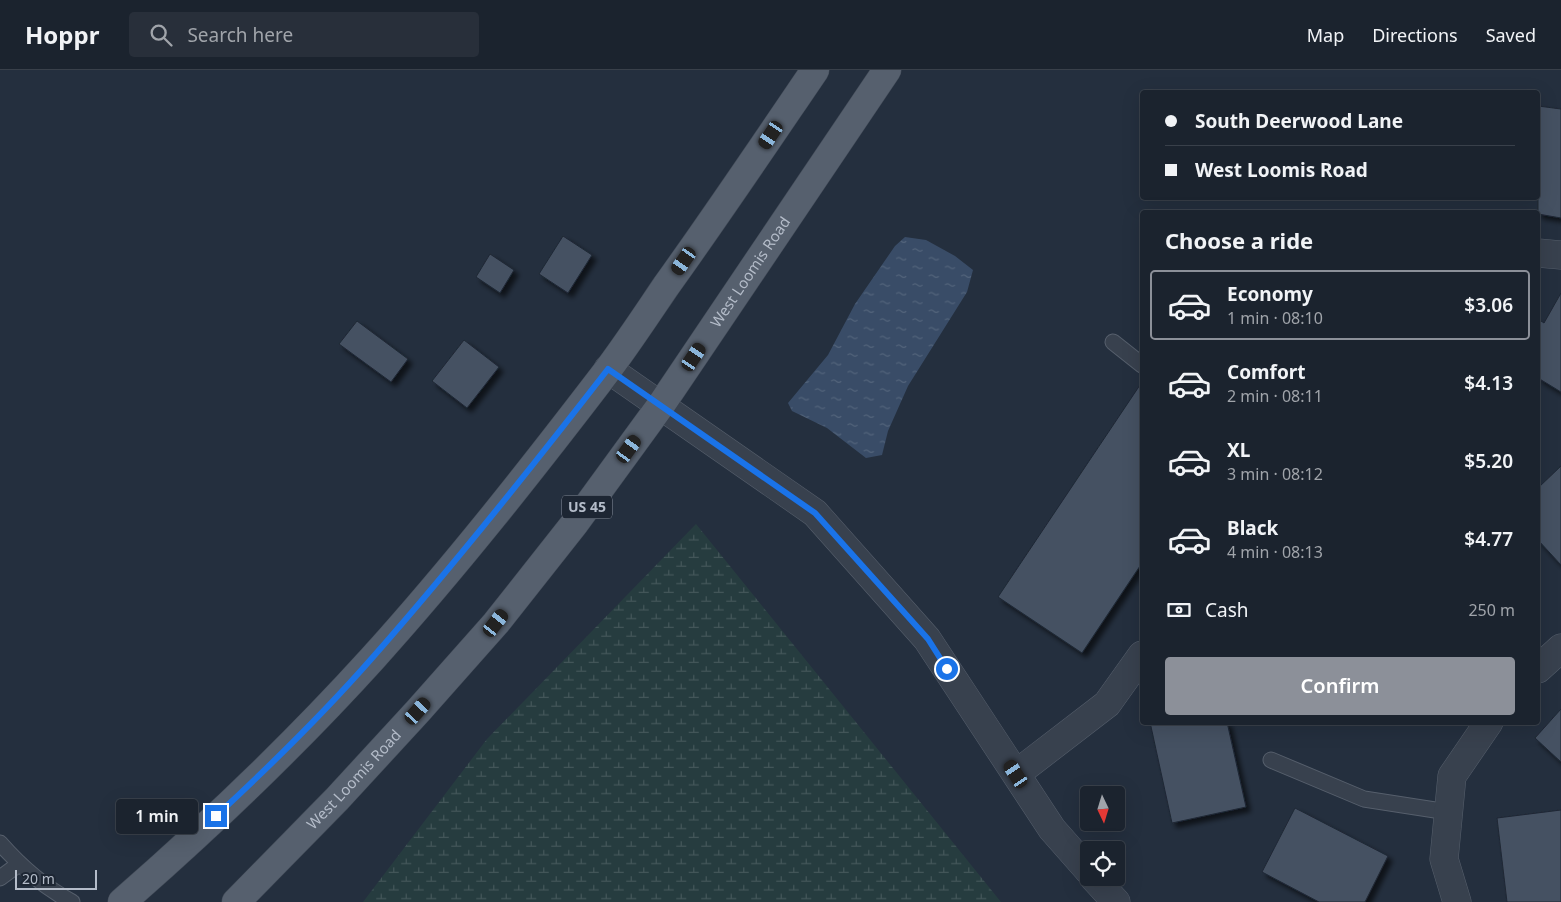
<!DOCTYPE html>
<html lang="en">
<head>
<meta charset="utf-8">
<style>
	body { margin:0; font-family:"Noto Sans",sans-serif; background:#282f3a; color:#f1f3f6; height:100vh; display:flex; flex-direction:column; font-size:19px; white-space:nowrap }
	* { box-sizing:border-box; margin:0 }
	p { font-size:16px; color:#a0a4aa }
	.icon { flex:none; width:28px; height:28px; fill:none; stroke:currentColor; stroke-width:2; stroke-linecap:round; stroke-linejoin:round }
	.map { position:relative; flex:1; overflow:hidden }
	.side { position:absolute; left:1140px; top:140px; width:400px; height:515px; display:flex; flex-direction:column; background:#1b232e; border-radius:5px; box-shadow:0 5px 20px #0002,0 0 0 1px #39404a }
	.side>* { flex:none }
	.guide { position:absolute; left:1140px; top:20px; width:400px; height:110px; border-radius:5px; box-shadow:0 5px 20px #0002,0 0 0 1px #39404a; display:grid; align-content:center; height:110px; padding:0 25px; background:#1b232e }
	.needle { width:32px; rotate:176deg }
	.buttons { position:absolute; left:1080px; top:716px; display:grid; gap:10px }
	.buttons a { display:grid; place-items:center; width:45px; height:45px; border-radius:5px; background:#1b232e; box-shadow:0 5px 20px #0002,0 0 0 1px #39404a; font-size:25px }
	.scale { position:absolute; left:15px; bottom:12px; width:82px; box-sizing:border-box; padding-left:5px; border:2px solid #b4bcc9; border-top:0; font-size:14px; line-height:18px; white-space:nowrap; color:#b4bcc9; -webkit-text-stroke:4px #1d2633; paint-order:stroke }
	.end { position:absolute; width:22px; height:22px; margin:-11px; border:6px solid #1a73e8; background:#fff; box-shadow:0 0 0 2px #fff }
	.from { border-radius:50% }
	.bubble { position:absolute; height:35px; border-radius:5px; background:#1b232e; box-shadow:0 5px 20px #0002,0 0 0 1px #39404a; font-size:16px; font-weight:600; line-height:35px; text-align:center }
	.car { position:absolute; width:15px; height:30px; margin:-15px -8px; border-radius:6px; box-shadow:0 0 4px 1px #0007; background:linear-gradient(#222 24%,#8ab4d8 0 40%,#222 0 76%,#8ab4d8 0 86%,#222 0) }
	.guide b { display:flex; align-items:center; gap:18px; height:48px; font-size:19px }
	.guide b+b { border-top:1px solid #39404a }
	.guide i { width:12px; height:12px; background:#f1f3f6 }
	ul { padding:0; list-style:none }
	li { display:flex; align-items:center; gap:15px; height:70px; margin:0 10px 8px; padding:0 15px; border:2px solid transparent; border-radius:5px }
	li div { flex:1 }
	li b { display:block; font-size:19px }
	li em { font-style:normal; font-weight:600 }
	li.selected { border-color:#8c9099 }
	li>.icon { width:45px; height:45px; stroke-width:1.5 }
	h2 { padding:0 25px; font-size:22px; line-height:60px }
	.pay { display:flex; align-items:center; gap:12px; height:55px; padding:0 25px; font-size:19px }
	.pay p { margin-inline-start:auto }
	.button { display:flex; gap:10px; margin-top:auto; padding:10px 25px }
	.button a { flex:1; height:58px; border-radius:5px; background:#8c9099; color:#fff; font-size:20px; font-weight:600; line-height:58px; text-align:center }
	header { display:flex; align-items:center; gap:30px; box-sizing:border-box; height:70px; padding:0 25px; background:#1b232e; border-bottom:1px solid #39404a }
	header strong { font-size:24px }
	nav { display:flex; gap:28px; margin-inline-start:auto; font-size:18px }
	.search { width:350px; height:45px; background:#282f3a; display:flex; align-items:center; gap:12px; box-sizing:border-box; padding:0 18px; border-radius:5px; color:#a0a4aa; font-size:19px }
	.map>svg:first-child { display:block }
	.wetland { fill:url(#wetland-marsh) }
	.water { fill:url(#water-ripples) }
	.building { fill:#455162; stroke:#1f2835; filter:url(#shadow) }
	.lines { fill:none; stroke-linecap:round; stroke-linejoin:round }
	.lane-casing { stroke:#565f6c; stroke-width:17 }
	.street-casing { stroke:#565f6c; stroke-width:29 }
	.primary-casing { stroke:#414a57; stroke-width:29 }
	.lane { stroke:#38414e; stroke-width:15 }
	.street { stroke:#38414e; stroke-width:28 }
	.primary { stroke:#56606e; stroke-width:28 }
	.route { stroke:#1a73e8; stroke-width:6 }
	.labels { text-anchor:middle; stroke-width:4.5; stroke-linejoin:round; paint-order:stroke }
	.shield { fill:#1d2633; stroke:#878f9c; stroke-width:1 }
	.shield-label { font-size:14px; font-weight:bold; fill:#b4bcc9 }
	.street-label { font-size:15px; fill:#b4bcc9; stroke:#1d2633 }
</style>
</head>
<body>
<header>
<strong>Hoppr</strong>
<div class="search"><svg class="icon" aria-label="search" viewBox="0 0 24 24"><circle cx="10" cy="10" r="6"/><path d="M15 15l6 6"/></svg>Search here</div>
<nav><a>Map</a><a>Directions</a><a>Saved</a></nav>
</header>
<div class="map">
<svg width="1561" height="832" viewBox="0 0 1561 832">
	<defs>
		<pattern id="wetland-marsh" width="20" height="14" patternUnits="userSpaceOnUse" patternTransform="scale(1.25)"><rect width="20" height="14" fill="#263c3f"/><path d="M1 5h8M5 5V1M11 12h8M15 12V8" fill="none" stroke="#435659"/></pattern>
		<pattern id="water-ripples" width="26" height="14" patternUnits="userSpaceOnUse" patternTransform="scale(1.25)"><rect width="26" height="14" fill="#394c67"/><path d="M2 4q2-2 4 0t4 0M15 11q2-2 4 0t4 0" fill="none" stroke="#53647b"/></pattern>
		<filter id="shadow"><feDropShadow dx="4.5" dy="4.5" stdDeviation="2.5" flood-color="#0009"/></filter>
	</defs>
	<rect width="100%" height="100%" fill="#242f3e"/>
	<path class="wetland" d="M 696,454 L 1001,832 L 363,832 L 487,669 Z"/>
	<path class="water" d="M 905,167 L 926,170 L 955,186 L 973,200 L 967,222 L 908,316 L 888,361 L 882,385 L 866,388 L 827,358 L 792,341 L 788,333 L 828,285 L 855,234 L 895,176 Z"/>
	<path class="building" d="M 1538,36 L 1561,39 L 1561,148 L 1538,144 Z
		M 563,166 L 592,185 L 568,223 L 539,204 Z
		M 490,184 L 514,200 L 500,223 L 476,207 Z
		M 1561,223 L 1561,322 L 1538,308 L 1538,249 L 1544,253 Z
		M 357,251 L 408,289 L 391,312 L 339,274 Z
		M 464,270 L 499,297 L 467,338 L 432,311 Z
		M 1142,312 L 1142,493 L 1082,583 L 998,527 Z
		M 1561,396 L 1561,495 L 1538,470 L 1538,418 Z
		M 1561,639 L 1561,692 L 1535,668 Z
		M 1150,652 L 1227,652 L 1246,737 L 1172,753 Z
		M 1295,738 L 1388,786 L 1365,832 L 1319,832 L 1262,802 Z
		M 1561,740 L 1561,832 L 1507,832 L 1497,748 Z"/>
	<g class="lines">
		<g class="lane-casing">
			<path id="lane" d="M 1113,272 L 1142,295
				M 1271,690 L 1364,729 L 1448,742
				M 0,773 C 21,797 44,817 72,832
				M 0,808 L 19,794"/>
		</g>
		<g class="street-casing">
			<path id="street" d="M 1538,183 L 1561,185
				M 608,299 L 815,443 L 927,569 L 1052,759 L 1089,801
				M 1538,599 L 1561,578
				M 1016,704 L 1107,634 L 1142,585
				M 1094,808 L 1116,832
				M 1457,832 L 1444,789 L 1452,706 L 1489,652"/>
		</g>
		<g class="primary-casing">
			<g id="primary">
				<path d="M 122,832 C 209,756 294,675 372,589 C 455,497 532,399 607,301 C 628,273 647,244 666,216 C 717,145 766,72 815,0"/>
				<path id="s1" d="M 236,832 L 337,729 L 418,641 L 496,553 L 575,453 L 661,335 L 887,0"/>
			</g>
		</g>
		<use href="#lane" class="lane"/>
		<use href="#street" class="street"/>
		<use href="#primary" class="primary"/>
	</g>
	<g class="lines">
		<path class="route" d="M 216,746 C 270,696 324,643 373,587 C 455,494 532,397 608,299 L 815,443 L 928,569 L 947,599"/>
	</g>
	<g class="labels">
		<rect class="shield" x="562" y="425.5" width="50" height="23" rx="4"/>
		<g class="shield-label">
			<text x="587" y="442">US 45</text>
		</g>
		<g class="street-label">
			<text dy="5" stroke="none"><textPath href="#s1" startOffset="815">West Loomis Road</textPath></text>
			<text dy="5" stroke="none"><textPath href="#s1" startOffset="170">West Loomis Road</textPath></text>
		</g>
	</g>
</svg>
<div class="buttons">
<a><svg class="needle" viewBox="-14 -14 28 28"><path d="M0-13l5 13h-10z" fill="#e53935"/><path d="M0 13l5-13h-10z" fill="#a0a4aa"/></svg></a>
<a><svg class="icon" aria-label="locate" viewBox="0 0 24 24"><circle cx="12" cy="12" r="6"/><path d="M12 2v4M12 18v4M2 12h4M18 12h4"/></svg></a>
</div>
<div class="scale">20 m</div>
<i class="end from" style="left:947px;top:599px"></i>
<i class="end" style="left:216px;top:746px"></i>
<div class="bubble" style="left:116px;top:729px;width:82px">1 min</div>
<i class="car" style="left:771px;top:65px;rotate:214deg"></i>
<i class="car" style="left:684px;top:191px;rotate:215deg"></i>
<i class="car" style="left:694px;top:287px;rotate:34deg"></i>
<i class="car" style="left:629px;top:379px;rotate:36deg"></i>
<i class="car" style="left:496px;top:553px;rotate:38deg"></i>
<i class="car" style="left:418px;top:641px;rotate:42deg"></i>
<i class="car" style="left:1016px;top:704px;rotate:327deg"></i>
<div class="guide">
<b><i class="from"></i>South Deerwood Lane</b>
<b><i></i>West Loomis Road</b>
</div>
<section class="side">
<h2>Choose a ride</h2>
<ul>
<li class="selected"><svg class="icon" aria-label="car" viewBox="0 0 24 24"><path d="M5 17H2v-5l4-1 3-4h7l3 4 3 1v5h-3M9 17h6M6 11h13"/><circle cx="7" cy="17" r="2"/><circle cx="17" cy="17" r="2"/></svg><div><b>Economy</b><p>1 min · 08:10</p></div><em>$3.06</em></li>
<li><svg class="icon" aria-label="car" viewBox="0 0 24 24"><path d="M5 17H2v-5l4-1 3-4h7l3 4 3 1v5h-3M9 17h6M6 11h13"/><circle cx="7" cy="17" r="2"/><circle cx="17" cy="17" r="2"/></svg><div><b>Comfort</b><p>2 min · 08:11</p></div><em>$4.13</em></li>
<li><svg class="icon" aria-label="car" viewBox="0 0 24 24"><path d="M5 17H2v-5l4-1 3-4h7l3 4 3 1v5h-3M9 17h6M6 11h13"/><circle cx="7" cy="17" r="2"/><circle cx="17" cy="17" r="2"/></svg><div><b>XL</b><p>3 min · 08:12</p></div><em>$5.20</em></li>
<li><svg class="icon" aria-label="car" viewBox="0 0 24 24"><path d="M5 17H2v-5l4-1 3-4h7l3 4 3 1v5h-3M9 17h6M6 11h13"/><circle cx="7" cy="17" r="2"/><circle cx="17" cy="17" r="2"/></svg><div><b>Black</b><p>4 min · 08:13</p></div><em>$4.77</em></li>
</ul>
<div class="pay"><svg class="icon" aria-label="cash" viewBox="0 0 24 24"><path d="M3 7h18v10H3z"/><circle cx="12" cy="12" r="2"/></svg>Cash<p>250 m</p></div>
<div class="button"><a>Confirm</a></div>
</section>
</div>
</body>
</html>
